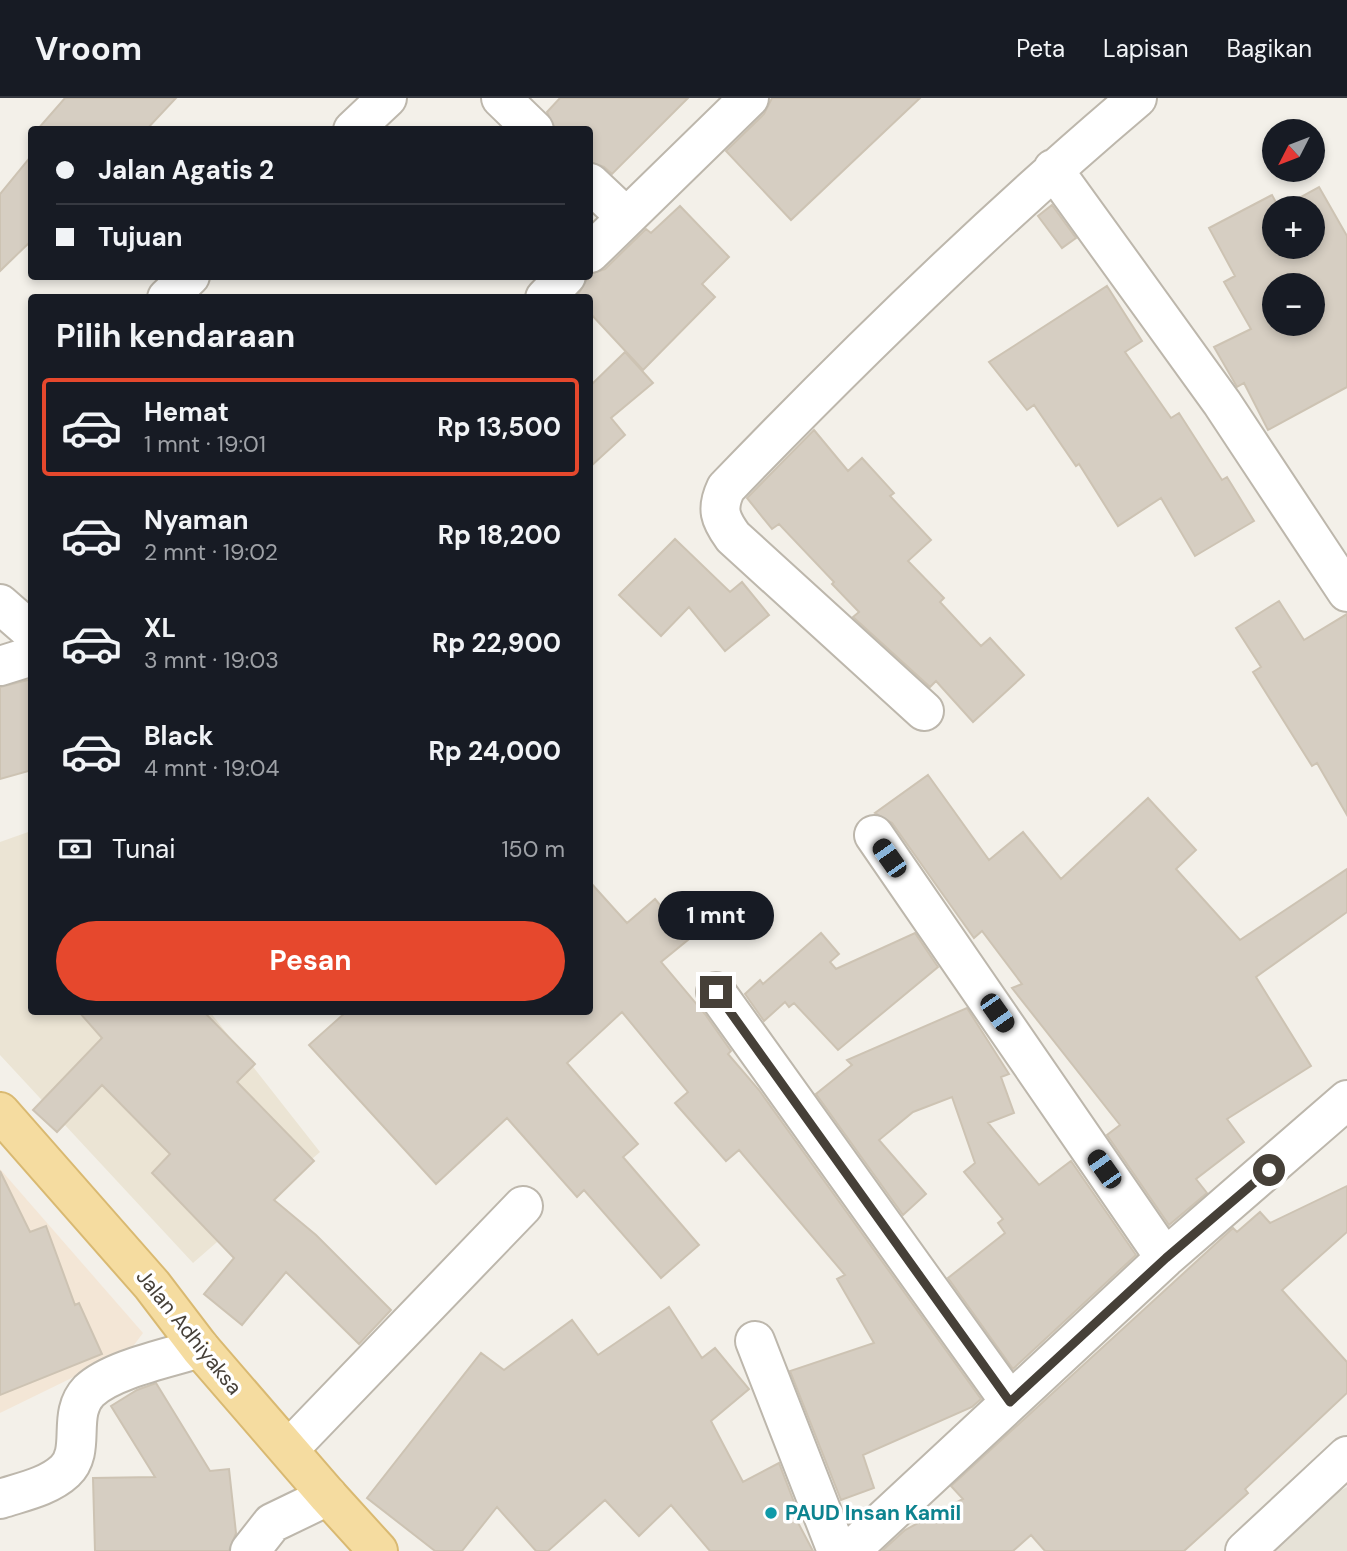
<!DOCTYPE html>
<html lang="id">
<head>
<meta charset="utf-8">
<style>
	body { margin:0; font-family:"DM Sans",sans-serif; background:#20242c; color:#f1f3f6; height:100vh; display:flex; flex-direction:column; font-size:26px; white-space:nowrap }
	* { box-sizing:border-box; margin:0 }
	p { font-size:23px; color:#9ea1a6 }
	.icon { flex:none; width:38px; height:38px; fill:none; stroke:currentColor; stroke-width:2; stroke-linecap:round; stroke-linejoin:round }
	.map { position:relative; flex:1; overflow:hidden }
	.details { position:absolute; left:28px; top:196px; width:565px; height:721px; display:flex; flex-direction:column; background:#171b24; border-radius:7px; box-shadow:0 4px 10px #0003 }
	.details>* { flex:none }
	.top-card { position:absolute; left:28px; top:28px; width:565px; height:154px; border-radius:7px; box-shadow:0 4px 10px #0003; display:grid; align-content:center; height:154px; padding:0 28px; background:#171b24 }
	.needle { width:46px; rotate:228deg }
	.controls { position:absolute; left:1262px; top:21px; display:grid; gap:14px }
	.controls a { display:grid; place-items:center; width:63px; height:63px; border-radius:50%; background:#171b24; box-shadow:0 4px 10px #0003; font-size:35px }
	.end { position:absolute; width:32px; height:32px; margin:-16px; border:9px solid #464038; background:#fff; box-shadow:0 0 0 4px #fff }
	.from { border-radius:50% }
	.bubble { position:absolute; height:49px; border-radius:24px; background:#171b24; box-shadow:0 4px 10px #0003; font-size:23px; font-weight:700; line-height:49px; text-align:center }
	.car { position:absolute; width:21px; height:42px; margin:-21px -10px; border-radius:9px; box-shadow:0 0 5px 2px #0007; background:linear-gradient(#222 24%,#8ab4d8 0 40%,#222 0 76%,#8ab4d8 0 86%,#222 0) }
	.top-card b { display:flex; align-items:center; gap:24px; height:66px; font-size:26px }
	.top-card b+b { border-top:2px solid #363941 }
	.top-card i { width:18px; height:18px; background:#f1f3f6 }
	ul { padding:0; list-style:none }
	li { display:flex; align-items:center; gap:21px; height:98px; margin:0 14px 10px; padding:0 14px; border:4px solid transparent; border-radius:7px }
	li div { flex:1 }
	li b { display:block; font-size:26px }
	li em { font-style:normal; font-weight:700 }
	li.active { border-color:#e6482d }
	li>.icon { width:63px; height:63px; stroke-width:1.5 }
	h2 { padding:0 28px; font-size:32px; line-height:84px }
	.pay { display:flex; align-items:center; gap:18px; height:77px; padding:0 28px; font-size:26px }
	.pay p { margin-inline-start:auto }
	.action { display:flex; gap:14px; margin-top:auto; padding:14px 28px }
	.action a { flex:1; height:80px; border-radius:42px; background:#e6482d; color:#fff; font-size:28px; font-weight:700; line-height:80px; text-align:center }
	header { display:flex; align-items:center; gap:42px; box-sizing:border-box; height:98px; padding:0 35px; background:#171b24; border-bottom:2px solid #363941 }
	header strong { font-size:33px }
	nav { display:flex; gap:38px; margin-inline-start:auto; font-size:24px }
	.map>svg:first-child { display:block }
	.residential { fill:#e6e2d7 }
	.commercial { fill:#f3e6d6 }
	.education { fill:#ebe4d4 }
	.building { fill:#d6cec2; stroke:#cdc3b3; stroke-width:2; fill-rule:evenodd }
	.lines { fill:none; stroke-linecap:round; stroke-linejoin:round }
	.minor-casing { stroke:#bdb7ac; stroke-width:42 }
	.primary-casing { stroke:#d9b971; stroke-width:42 }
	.minor { stroke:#fff; stroke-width:38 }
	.primary { stroke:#f5dca0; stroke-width:38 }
	.route { stroke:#464038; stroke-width:9 }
	.culture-dot { fill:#0f9aa8; stroke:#fff; stroke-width:2.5 }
	.labels { text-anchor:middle; stroke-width:7; stroke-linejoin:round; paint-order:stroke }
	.street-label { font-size:21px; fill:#464038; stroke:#fff }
	.culture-label { font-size:21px; font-weight:bold; fill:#0d838f; stroke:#fff; text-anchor:start }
</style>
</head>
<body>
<header>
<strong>Vroom</strong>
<nav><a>Peta</a><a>Lapisan</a><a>Bagikan</a></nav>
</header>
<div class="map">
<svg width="1347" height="1453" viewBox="0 0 1347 1453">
	<rect width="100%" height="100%" fill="#f3f0e9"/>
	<path class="residential" d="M 1347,1389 L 1347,1453 L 1275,1453 L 1338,1394 Z"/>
	<path class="commercial" d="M 0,1071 L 143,1235 L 131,1251 L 0,1315 Z"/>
	<path class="education" d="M 31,733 L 32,914 L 210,914 L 320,1054 L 193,1165 L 0,957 L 0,744 Z"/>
	<path class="building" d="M 65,0 L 176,0 L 146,32 L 37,32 Z
		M 560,0 L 688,0 L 612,76 L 604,69 L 590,64 L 590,32 L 555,32 L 547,14 Z
		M 772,0 L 920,0 L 791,122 L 726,53 L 764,16 Z
		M 32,57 L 32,142 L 0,173 L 0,96 Z
		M 1319,89 L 1347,138 L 1347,289 L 1268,332 L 1244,285 L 1237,289 L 1214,249 L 1251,231 L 1224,184 L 1235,178 L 1209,130 L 1272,97 L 1279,110 L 1274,110 L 1274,149 L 1312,149 L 1312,110 L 1281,110 ZM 1274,187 L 1312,187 L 1312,226 L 1274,226 Z
		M 1052,107 L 1076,140 L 1062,150 L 1038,118 Z
		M 680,108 L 729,159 L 702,186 L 715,199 L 643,272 L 590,215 L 590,200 L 576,200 L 590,176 L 605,171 L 646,131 L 651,135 Z
		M 1107,188 L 1142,243 L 1125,254 L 1171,320 L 1179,315 L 1222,382 L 1227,379 L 1254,423 L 1195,458 L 1161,400 L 1118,428 L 1079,366 L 1076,368 L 1034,307 L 1027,312 L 989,264 Z
		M 625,254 L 653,285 L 611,320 L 625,337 L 590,369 L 590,288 Z
		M 814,332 L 848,373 L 862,360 L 894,395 L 890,398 L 931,442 L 908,463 L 944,500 L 940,504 L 981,548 L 990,540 L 1024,577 L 973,624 L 936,583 L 930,589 L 853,519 L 859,514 L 832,486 L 834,484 L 779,426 L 772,431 L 747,400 Z
		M 675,441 L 730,494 L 742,484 L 769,517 L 725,553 L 689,509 L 661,538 L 619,497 Z
		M 1279,503 L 1304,542 L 1347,516 L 1347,717 L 1317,665 L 1312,668 L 1253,574 L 1261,569 L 1236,530 Z
		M 32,581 L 32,672 L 0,681 L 0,589 Z
		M 928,677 L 989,762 L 1023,734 L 1061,781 L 1148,700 L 1196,752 L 1176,771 L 1240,842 L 1347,771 L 1347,814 L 1256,879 L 1311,968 L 1227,1021 L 1244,1044 L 1196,1081 L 1207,1095 L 1169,1127 L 1107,1037 L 1120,1027 L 1012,890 L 1022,886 L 982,833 L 974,840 L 892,725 L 875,715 Z
		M 590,784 L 627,825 L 655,801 L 689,841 L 661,864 L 705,916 L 731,953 L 728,956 L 759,992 L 981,1301 L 972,1309 L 863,1357 L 874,1390 L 841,1402 L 790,1273 L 874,1245 L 837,1181 L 845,1177 L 739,1052 L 726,1063 L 675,1005 L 688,994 L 622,914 L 567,965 L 638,1046 L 623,1059 L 699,1147 L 661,1180 L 584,1092 L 577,1099 L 507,1020 L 436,1086 L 309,947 L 346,914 L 590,914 Z
		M 821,835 L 839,856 L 830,864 L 836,871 L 915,835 L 938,869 L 838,952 L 794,905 L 789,909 L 785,904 L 764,923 L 745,896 L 760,882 L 763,886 Z
		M 967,910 L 1009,976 L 1001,979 L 1014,1015 L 988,1025 L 1039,1087 L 1071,1063 L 1136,1157 L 1013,1271 L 948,1180 L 1005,1135 L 998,1125 L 1003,1121 L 964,1074 L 975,1065 L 952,999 L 913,1014 L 879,1042 L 926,1096 L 903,1117 L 816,996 L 852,967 L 847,962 Z
		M 79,914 L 204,914 L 255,966 L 237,984 L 314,1063 L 274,1102 L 316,1137 L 391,1212 L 359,1246 L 286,1174 L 242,1227 L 204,1196 L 234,1160 L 152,1075 L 170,1056 L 102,987 L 57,1034 L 33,1012 L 102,940 Z
		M 0,1073 L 30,1134 L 46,1128 L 75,1207 L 79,1205 L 102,1256 L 0,1297 Z
		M 1347,1088 L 1347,1134 L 1282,1192 L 1347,1264 L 1347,1295 L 1245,1391 L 1248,1395 L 1184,1453 L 1045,1453 L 1031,1437 L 1013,1453 L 882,1453 L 905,1432 L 963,1401 L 951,1388 L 1233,1130 L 1237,1134 L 1260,1114 L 1270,1125 Z
		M 669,1209 L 702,1260 L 715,1250 L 749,1291 L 711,1323 L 743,1384 L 779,1365 L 799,1417 L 795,1419 L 813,1453 L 710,1453 L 671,1407 L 639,1438 L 605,1402 L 548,1453 L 536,1453 L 497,1409 L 462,1453 L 435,1453 L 367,1400 L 481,1255 L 504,1272 L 572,1222 L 598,1257 Z
		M 156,1285 L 210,1373 L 229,1371 L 236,1435 L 229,1453 L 95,1453 L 93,1380 L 155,1379 L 111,1308 L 137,1292 Z"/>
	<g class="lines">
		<g class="minor-casing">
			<path id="minor" d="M 501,0 L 534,32
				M 353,32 L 387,0
				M 1053,71 L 1222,305 L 1347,494
				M 590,85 L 626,119
				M 590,155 L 749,0
				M 167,200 L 190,178
				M 545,200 L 566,178
				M 0,506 L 32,534
				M 0,568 L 32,558
				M 924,613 L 733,439 C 720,421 716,411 726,390 C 857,254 993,122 1137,0
				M 874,737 L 1165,1160
				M 716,894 L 1010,1304
				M 755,1243 L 837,1453
				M 289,1351 L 523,1108
				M 0,1401 C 21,1394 48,1389 65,1373 C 87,1352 66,1317 89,1293 C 112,1271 169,1260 200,1250
				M 250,1453 L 272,1425 L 328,1398
				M 850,1453 L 1165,1160 L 1347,1002
				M 1245,1453 L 1347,1358"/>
		</g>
		<g class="primary-casing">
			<path id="primary" d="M 0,1014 L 152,1187 L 200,1250 L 328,1398 L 378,1453"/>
		</g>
		<use href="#minor" class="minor"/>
		<use href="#primary" class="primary"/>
	</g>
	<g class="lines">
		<path class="route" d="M 716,894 L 1010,1304 L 1166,1160 L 1269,1072"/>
	</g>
	<circle class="culture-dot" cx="771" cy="1415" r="7"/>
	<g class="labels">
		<g class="street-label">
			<text transform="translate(189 1234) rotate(51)" y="7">Jalan Adhiyaksa</text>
		</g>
		<g class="culture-label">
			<text x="785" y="1422">PAUD Insan Kamil</text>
		</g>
	</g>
</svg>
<div class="controls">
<a><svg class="needle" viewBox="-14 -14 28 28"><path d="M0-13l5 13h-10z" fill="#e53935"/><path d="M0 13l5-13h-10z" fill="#9ea1a6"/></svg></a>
<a>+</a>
<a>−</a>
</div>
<i class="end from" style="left:1269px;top:1072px"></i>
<i class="end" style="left:716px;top:894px"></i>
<div class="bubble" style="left:658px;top:793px;width:116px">1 mnt</div>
<i class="car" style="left:889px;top:760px;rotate:325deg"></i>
<i class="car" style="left:997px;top:915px;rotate:145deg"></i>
<i class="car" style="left:1104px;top:1071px;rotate:325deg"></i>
<div class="top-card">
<b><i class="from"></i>Jalan Agatis 2</b>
<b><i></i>Tujuan</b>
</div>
<section class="details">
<h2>Pilih kendaraan</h2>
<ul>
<li class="active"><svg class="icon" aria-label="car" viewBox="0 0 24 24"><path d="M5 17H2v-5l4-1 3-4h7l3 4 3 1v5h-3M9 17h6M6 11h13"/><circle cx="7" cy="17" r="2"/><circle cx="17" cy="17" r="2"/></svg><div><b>Hemat</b><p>1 mnt · 19:01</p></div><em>Rp 13,500</em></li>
<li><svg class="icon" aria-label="car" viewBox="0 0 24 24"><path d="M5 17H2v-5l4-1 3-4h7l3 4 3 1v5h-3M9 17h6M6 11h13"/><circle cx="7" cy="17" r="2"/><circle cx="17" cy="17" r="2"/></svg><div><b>Nyaman</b><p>2 mnt · 19:02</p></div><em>Rp 18,200</em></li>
<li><svg class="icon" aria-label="car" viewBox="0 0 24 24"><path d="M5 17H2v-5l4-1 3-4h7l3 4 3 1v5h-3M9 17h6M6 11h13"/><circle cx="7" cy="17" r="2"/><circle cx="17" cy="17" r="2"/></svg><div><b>XL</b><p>3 mnt · 19:03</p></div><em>Rp 22,900</em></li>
<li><svg class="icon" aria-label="car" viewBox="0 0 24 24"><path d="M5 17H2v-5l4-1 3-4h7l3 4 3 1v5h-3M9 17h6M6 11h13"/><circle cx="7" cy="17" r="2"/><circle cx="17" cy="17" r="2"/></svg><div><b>Black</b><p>4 mnt · 19:04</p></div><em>Rp 24,000</em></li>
</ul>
<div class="pay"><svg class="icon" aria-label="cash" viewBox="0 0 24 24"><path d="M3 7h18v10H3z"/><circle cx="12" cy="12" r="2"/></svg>Tunai<p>150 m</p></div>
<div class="action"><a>Pesan</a></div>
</section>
</div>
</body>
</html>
